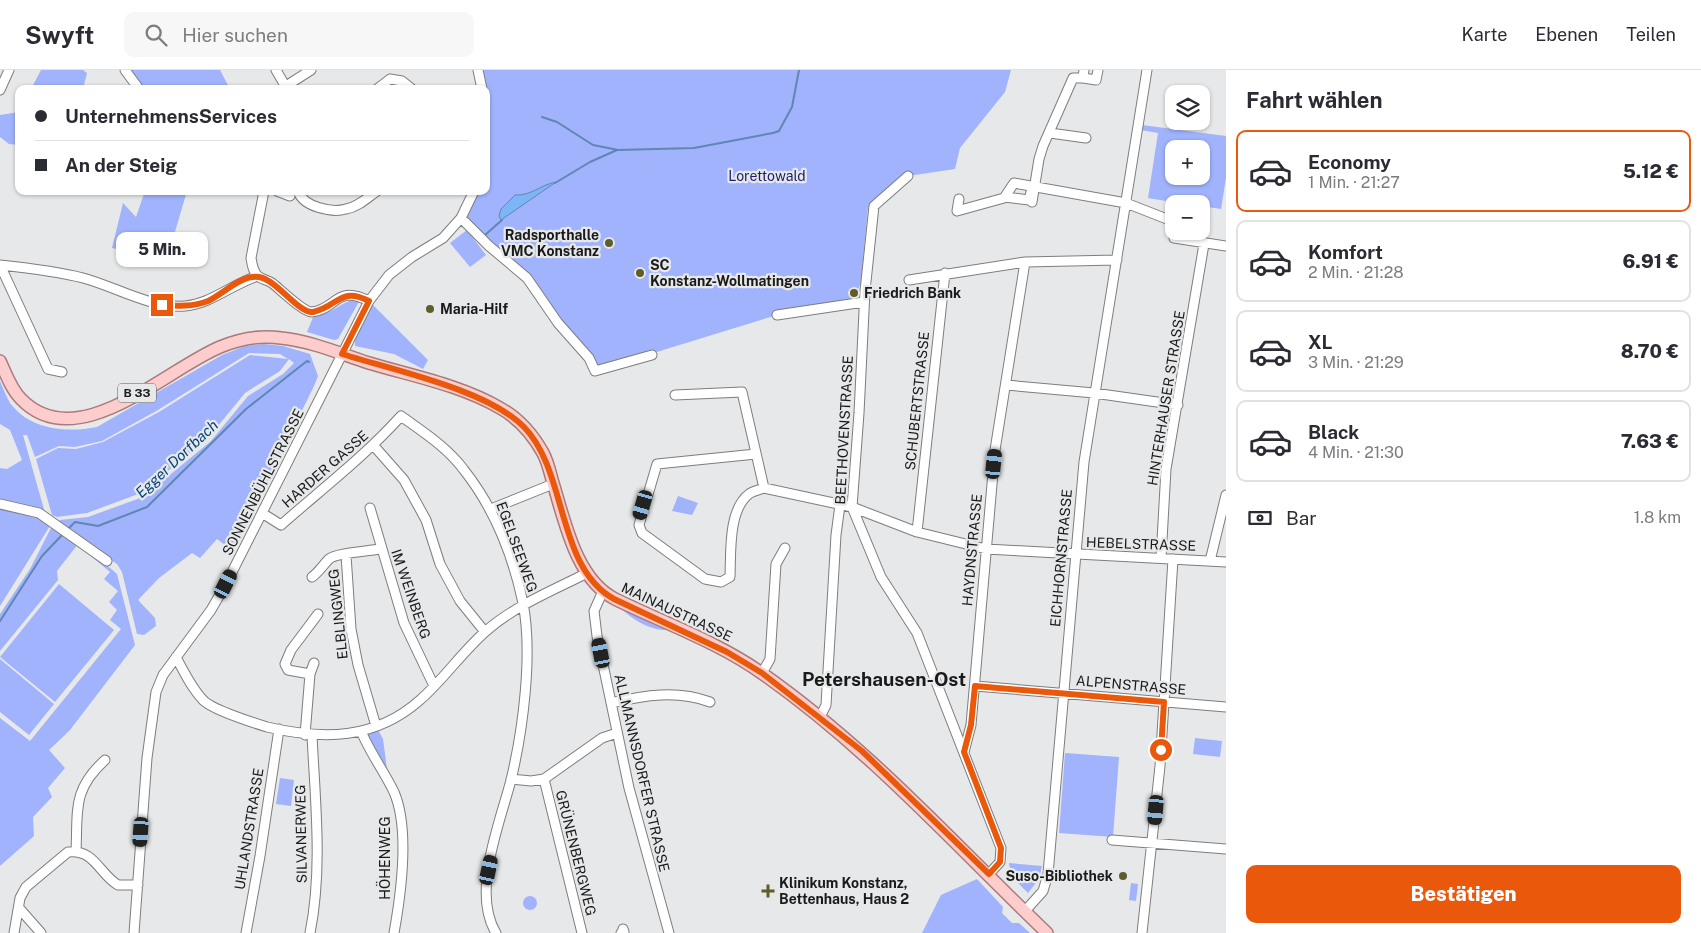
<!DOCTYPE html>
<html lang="de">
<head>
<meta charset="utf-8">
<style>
	body { margin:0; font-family:"Public Sans",sans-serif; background:#f7f7f7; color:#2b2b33; height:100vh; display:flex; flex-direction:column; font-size:19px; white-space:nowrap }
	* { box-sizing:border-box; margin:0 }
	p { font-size:16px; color:#7c7c81 }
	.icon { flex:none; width:28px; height:28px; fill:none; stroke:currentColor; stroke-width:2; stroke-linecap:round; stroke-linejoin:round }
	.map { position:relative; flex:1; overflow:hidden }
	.details { display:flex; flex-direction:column; background:#fff; width:475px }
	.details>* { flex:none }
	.top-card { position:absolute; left:15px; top:15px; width:475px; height:110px; border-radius:10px; box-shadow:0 1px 4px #0004; display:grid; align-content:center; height:110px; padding:0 20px; background:#fff }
	.buttons { position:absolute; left:1165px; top:15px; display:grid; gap:10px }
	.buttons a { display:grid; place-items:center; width:45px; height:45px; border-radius:10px; background:#fff; box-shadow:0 1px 4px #0004; font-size:25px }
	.end { position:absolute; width:22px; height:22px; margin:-11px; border:6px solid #ea580c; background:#fff; box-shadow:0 0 0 2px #fff }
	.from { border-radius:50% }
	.bubble { position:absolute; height:35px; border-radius:10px; background:#fff; box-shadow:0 1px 4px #0004; font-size:16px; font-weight:800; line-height:35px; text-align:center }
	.car { position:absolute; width:15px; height:30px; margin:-15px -8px; border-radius:6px; box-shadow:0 0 4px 1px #0007; background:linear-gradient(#222 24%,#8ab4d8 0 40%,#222 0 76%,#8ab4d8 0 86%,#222 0) }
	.top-card b { display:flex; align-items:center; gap:18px; height:48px; font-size:19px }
	.top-card b+b { border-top:1px solid #e1e1e2 }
	.top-card i { width:12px; height:12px; background:#2b2b33 }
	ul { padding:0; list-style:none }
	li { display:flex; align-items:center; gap:15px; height:82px; margin:0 10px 8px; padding:0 10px; border:2px solid #e1e1e2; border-radius:10px }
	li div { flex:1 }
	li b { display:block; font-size:19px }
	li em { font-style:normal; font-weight:800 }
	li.current { border-color:#ea580c }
	li>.icon { width:45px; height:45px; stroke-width:1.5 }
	h2 { padding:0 20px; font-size:22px; line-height:60px }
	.pay { display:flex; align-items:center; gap:12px; height:55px; padding:0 20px; font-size:19px }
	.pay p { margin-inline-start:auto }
	.cta { display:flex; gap:10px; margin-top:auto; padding:10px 20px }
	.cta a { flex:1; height:58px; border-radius:10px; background:#ea580c; color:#fff; font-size:20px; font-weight:800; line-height:58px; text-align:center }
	header { display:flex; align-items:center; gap:30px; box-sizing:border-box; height:70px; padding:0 25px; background:#fff; border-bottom:1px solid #e1e1e2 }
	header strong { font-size:24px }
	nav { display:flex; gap:28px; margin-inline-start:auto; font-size:18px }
	.search { width:350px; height:45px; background:#f7f7f7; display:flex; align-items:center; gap:12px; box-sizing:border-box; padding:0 18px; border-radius:10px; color:#7c7c81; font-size:19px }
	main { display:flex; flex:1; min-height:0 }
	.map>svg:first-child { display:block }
	.green { fill:#a0b3fc; fill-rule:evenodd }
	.water { fill:#7eb5f6; stroke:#6086b4 }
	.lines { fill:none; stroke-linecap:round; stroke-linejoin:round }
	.stream { stroke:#6086b4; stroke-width:2 }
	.minor-casing { stroke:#7d7d7e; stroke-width:11 }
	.major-casing { stroke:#ac7979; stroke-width:14 }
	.minor { stroke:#fff; stroke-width:9 }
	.major { stroke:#fdcdcd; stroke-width:11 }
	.route { stroke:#ea580c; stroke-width:6 }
	.poi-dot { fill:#5f5d2a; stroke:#e7e8e9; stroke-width:2 }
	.labels { text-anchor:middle; stroke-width:4.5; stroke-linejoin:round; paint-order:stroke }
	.shield { fill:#e7e8e9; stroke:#585859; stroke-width:1 }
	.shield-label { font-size:12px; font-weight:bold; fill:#1a1a1b }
	.park-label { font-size:14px; fill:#1b1d71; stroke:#e7e8e9 }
	.poi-label { font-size:14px; font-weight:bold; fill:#1a1a1b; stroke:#e7e8e9; text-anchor:start }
	.street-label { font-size:14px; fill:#1a1a1b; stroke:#e7e8e9 }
	.water-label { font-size:15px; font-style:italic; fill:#08437d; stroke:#e7e8e9 }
	.district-label { font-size:19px; font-weight:bold; fill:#1a1a1b; stroke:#e7e8e9 }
</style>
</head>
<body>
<header>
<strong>Swyft</strong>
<div class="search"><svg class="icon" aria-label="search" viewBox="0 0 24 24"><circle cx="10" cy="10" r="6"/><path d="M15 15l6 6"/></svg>Hier suchen</div>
<nav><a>Karte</a><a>Ebenen</a><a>Teilen</a></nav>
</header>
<main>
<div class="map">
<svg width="1226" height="863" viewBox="0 0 1226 863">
	<rect width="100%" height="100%" fill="#e7e8e9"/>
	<path class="green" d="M 41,0 L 83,0 L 87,3 L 83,19 L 31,19 Z
		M 127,0 L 220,0 L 230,19 L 143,19 Z
		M 478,0 L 1011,0 L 1005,22 L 960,78 L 955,99 L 908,106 L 874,136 L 868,137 L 861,212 L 856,225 L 848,230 L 777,245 L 595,301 L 527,208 L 461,148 L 474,121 L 486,121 L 486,19 L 482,19 Z
		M 19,42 L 19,75 L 9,74 L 0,67 L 0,45 Z
		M 1142,55 L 1226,66 L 1226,108 L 1221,139 L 1201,136 L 1201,134 L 1184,134 L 1148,128 L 1158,63 L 1141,60 ZM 1174,79 L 1201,79 L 1201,106 L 1174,106 Z
		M 145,121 L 187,121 L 167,189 L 112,178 L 123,133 L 136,147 Z
		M 467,160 L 486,185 L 470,197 L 450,173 Z
		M 361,228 L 338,269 L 334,270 L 307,262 L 314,245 C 330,247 343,229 361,228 Z
		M 371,233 L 428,290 L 423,299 L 394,284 L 355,276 L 355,269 Z
		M 264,274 L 283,276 L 310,284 L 318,306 L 314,316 L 233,481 L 217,469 L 200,488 L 192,483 L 159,508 L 138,530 L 155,548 L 156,556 L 144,565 L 137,564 L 122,502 L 117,494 L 59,454 L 60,450 L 88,447 L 143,427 L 211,371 L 248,326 L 283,304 L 294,293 L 289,289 L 280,301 L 245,323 L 208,368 L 141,423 L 87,443 L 57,447 L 52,445 L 36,389 L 58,378 L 76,379 L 103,372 L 159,342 L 250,285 L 288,289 L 280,284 L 249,283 L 158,340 L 102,371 L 75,377 L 59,376 L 35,387 L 27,365 L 23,365 L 45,443 L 0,431 L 0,398 L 7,399 L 22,390 L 10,360 L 0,354 L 0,311 C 3,318 6,326 10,333 C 30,360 67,363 97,357 L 222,285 L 245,276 Z
		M 678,426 L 698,433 L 692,445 L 672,441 Z
		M 0,437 L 53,451 L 0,536 Z
		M 53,454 L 78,474 L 57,501 L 58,510 L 0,581 L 0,544 L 30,499 Z
		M 81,473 L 117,504 L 135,575 L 70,660 L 49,680 L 65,698 L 48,718 L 52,727 L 33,747 L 34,766 L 0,796 L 0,648 L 30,671 L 121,559 L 110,550 L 117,540 L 109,532 L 118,521 L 104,509 L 110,502 L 79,476 Z
		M 59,514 L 114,560 L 55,632 L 0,587 Z
		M 622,539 L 667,560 C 653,561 632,550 622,539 Z
		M 0,589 L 54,634 L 29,665 L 0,642 Z
		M 376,656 L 383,669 L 389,714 L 362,662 Z
		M 1195,668 L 1222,671 L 1220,687 L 1193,684 Z
		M 1065,683 L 1119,687 L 1113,767 L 1059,763 Z
		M 280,708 L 294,710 L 291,736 L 276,734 Z
		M 1009,793 L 1042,796 L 1039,809 L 1028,823 L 1011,806 Z
		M 977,809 L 1003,837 L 1002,843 L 1012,853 L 1019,853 L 1030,863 L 922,863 L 941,825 Z
		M 1131,813 L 1138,814 L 1136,831 L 1129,830 Z
		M523 833a7 7 0 1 1 14 0a7 7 0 1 1-14 0Z"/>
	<path class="water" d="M 556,112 L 501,150 L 499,146 L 501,139 L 515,125 C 531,126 540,115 556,112 Z"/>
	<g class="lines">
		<path class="stream" d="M 542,47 L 557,52 L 593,75 L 618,80 L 694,78 L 773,63 L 779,61 L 792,37 L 799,0
			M 555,113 L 590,92 L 617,80
			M 485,165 L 502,150
			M 68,459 L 75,452 L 98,456 L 147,437 L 246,339 L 307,291 L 309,292
			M 0,551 L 42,486 L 63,464"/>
		<g class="minor-casing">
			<path id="minor" d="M 125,0 L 139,19
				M 276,0 L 287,19
				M 478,0 L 482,19
				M 1083,8 L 1096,10 L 1098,0
				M 286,16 L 311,0
				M 377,19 L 390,9 L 402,11 L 412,19
				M 0,20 L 9,0
				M 1050,63 L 1086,68
				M 908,106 L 874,136 L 865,221 L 859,343 L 852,437 L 881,507 L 917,563 L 1001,778 L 1000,792 L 989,804
				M 264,121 L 251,188 C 252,194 253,202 258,206 C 261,209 267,210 272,213 C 280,219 303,242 312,242 C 337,239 336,214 369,231
				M 277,121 L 290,126
				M 298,121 C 303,137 332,143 346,139 C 358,137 367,128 377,121
				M 1005,127 L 1029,130 L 1031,122
				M 959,129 L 957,141 L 1004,128 L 1014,113 L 1126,133 L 1172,151 L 1174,154
				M 1032,132 L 1039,89 L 1043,76 L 1073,8 L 1083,8 L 1084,0
				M 461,148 L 489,176 L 527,208 L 558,253 L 589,288 L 595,301 L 652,285
				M 1174,156 L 1174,168 L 1226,176
				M 0,195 C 28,198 56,201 83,208 C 114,216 152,239 185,236 C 211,234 232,214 258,206
				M 0,195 L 48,299 L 62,302
				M 909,210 L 1025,192 L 1117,190
				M 777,245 L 864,232
				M 1006,315 L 1094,323 L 1178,335
				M 675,325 L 742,322 L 764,418
				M 374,376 L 404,410 L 426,450 L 440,494 L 460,531 L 485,562
				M 756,384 L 657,394 L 639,455 L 642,463 L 705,509 L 721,512 L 730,507 C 731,483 728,440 749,424 C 753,421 759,420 764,418
				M 764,418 L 852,437 L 917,462 L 986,479 L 1226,492
				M 0,434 L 39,443 L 107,491
				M 370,438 L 404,553 L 434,616
				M 491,439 L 553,414
				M 262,443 L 281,455 C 322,419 365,386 401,346 C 423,362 447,377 464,400 C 494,438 513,486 523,533 C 533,584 523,660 511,710 C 500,753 471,822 496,863
				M 917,462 L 945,203
				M 346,485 L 351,559 L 358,595 L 376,656
				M 1161,488 L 1166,399 L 1204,174
				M 1210,491 L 1226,425
				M 312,507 C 319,502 323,495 329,489 C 335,483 369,481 380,479
				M 603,521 L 594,541 L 597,566 L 629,718 L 669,863
				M 176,587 C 184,602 192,619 204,631 C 214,640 254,653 267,657 C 323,670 375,670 420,630 C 444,609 462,582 486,561 C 516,535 552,521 587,503
				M 762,603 L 770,589 L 776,494 L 785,478
				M 310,604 L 288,600 L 285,594 L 291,580 L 318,544
				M 975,616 L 1226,637
				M 611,633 C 645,625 677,620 710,632
				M 820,647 L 826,635 L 836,465 L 840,435
				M 361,661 C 370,683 384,701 394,722 C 410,759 401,824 394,863
				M 305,665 L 310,604 L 314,593
				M 964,682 L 971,655 L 995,380 L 1025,192
				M 511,709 L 531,711 L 544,709 L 602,668 L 617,663
				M 544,709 L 582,863
				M 1112,770 L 1226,779
				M 76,781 C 78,740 72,720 105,690
				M 19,838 L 41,863
				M 1025,841 L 1043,821 L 1048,804 L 1084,392 L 1147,0
				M 14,863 L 20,828 L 26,817 L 68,782 C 95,779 99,804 118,815 L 138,815
				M 134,863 L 147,688 L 156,622 L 163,605 L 211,540 L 226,514 L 369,231 L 389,205 L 412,187 L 443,168 L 461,148 L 474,121
				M 246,863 L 260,786 L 279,659
				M 310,863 C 323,798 315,730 312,665
				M 621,863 L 624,862 L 623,859
				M 1142,863 L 1160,696 L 1173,489"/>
		</g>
		<g class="major-casing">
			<path id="major" d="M 0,291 C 6,304 11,319 21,329 C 77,387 165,300 220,277 C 239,269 261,265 281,268 C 311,271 341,284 369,293 C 412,306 461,315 500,338 C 518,348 533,365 543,383 C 548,392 550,403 553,413 C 565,452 576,509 615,529 C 664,553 718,572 763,604 C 872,681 952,772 1047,863"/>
		</g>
		<use href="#minor" class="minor"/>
		<use href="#major" class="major"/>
	</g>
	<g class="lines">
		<path class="route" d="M 162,235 C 178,236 193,237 208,231 C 223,224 242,204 259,207 C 277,210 299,244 313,242 C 338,237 340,216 369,231 L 342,284 C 393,300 488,320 524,357 C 568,402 556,497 614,529 L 727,582 L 762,603 L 862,681 L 989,804 L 1000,792 L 1001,778 L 964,682 L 971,655 L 975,616 L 1164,632 L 1161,680"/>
	</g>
	<g class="poi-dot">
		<circle cx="609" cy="173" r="5"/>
		<circle cx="640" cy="203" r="5"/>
		<circle cx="854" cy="223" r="5"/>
		<circle cx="430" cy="239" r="5"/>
		<circle cx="1123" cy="806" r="5"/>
		<path d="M765.5 813.5h5v5h5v5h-5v5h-5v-5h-5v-5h5z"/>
	</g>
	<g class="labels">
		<rect class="shield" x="118" y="313.5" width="38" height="19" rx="4"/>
		<g class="shield-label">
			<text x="137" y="327">B 33</text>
		</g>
		<g class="park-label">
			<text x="767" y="111">Lorettowald</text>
		</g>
		<g class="poi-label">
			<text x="599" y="170" text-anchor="end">Radsporthalle<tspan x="599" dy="16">VMC Konstanz</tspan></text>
			<text x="650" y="200">SC<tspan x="650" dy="16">Konstanz-Wollmatingen</tspan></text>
			<text x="864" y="228">Friedrich Bank</text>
			<text x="440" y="244">Maria-Hilf</text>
			<text x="1113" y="811" text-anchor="end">Suso-Bibliothek</text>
			<text x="779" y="818">Klinikum Konstanz,<tspan x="779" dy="16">Bettenhaus, Haus 2</tspan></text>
		</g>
		<g class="street-label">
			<text transform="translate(1166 328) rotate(-81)" y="5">HINTERHAUSER STRASSE</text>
			<text transform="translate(917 331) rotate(-84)" y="5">SCHUBERTSTRASSE</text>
			<text transform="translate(844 360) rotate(-87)" y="5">BEETHOVENSTRASSE</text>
			<text transform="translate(325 399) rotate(-41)" y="5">HARDER GASSE</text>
			<text transform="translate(263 412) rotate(-63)" y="5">SONNENBÜHLSTRASSE</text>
			<text transform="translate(1141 474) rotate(2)" y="5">HEBELSTRASSE</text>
			<text transform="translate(517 477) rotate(70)" y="5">EGELSEEWEG</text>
			<text transform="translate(972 480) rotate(-85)" y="5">HAYDNSTRASSE</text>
			<text transform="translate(1061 488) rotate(-85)" y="5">EICHHORNSTRASSE</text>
			<text transform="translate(411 524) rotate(71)" y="5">IM WEINBERG</text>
			<text transform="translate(677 542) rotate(25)" y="5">MAINAUSTRASSE</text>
			<text transform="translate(338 544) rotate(-96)" y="5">ELBLINGWEG</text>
			<text transform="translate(1131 615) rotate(5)" y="5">ALPENSTRASSE</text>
			<text transform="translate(642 703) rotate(77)" y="5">ALLMANNSDORFER STRASSE</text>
			<text transform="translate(249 759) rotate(-81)" y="5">UHLANDSTRASSE</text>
			<text transform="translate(301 764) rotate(-91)" y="5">SILVANERWEG</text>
			<text transform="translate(576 783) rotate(76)" y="5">GRÜNENBERGWEG</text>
			<text transform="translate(385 788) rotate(-90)" y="5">HÖHENWEG</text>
		</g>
		<g class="water-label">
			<text transform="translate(177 389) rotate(-43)" y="5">Egger Dorfbach</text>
		</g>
		<g class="district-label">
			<text x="884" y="616">Petershausen-Ost</text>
		</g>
	</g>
</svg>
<div class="buttons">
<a><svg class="icon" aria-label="layers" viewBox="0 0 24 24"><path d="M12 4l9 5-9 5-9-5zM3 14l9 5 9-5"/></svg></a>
<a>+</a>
<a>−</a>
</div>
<i class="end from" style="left:1161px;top:680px"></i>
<i class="end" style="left:162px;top:235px"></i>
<div class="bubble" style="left:116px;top:162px;width:92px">5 Min.</div>
<i class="car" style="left:994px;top:394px;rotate:6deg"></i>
<i class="car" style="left:643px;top:435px;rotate:196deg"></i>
<i class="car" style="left:226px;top:514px;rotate:27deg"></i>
<i class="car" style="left:601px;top:583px;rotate:349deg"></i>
<i class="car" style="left:1156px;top:740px;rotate:185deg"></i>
<i class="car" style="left:141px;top:762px;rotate:184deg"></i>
<i class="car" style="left:489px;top:800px;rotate:12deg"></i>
<div class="top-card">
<b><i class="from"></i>UnternehmensServices</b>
<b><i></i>An der Steig</b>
</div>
</div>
<section class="details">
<h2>Fahrt wählen</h2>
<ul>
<li class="current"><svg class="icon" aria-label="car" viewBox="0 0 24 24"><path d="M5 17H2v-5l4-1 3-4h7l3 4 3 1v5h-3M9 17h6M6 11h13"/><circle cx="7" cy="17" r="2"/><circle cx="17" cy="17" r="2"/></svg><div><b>Economy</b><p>1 Min. · 21:27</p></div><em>5.12 €</em></li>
<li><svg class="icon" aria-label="car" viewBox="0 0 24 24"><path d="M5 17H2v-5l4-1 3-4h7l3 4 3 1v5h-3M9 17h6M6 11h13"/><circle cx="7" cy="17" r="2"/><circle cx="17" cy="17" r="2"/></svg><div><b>Komfort</b><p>2 Min. · 21:28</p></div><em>6.91 €</em></li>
<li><svg class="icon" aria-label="car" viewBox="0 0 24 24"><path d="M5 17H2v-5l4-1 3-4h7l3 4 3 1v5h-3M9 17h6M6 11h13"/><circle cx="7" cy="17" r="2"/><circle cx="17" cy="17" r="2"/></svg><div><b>XL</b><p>3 Min. · 21:29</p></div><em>8.70 €</em></li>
<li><svg class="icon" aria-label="car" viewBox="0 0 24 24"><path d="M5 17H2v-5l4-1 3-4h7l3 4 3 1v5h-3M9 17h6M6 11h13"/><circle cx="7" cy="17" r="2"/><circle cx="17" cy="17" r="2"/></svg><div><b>Black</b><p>4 Min. · 21:30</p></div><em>7.63 €</em></li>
</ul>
<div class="pay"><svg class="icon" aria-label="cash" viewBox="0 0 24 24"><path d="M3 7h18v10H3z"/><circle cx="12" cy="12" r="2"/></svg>Bar<p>1.8 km</p></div>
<div class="cta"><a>Bestätigen</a></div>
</section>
</main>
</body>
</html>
